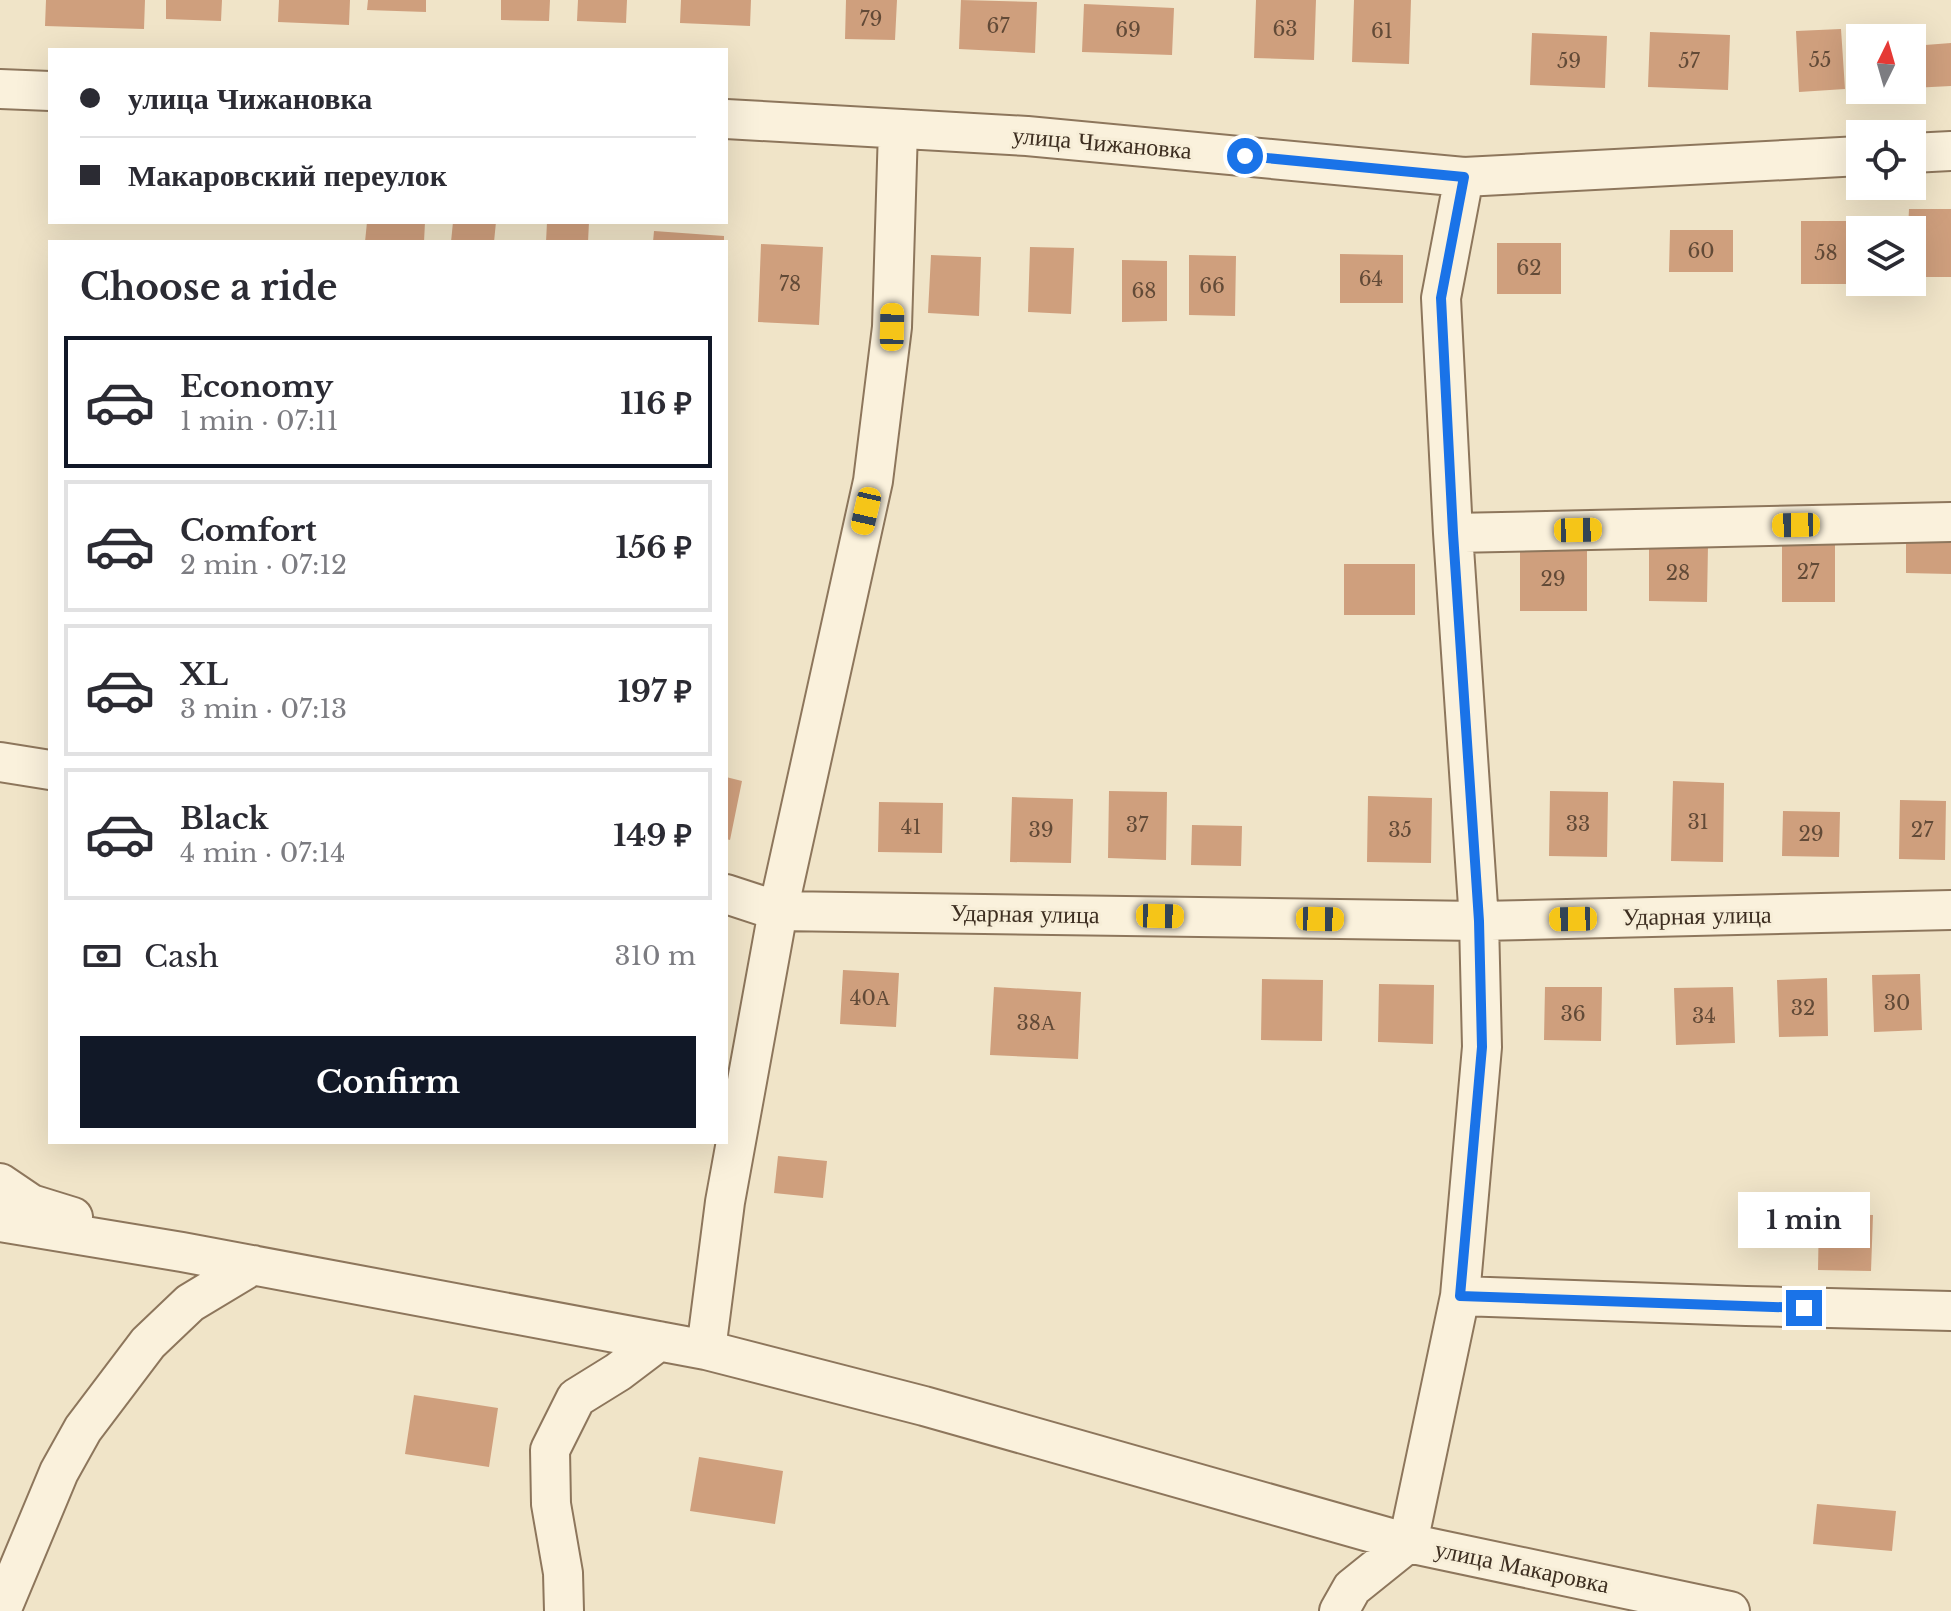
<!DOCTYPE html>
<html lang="en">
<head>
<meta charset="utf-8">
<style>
	body { margin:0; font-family:"Libre Baskerville",serif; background:#f7f7f7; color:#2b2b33; height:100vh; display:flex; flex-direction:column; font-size:30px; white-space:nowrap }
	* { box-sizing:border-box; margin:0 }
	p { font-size:26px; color:#7c7c81 }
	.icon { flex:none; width:44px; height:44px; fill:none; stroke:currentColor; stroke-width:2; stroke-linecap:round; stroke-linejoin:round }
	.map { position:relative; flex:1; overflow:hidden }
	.sheet { position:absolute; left:48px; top:240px; width:680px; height:904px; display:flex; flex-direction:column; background:#fff; border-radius:0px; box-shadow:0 8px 32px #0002 }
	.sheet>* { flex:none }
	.top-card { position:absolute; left:48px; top:48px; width:680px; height:176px; border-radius:0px; box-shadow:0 8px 32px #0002; display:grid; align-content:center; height:176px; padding:0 32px; background:#fff }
	.needle { width:52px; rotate:5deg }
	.controls { position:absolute; left:1846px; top:24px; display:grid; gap:16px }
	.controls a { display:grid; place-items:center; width:80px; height:80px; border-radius:0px; background:#fff; box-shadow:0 8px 32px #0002; font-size:40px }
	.end { position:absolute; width:36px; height:36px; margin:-18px; border:10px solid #1a73e8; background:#fff; box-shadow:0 0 0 4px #fff }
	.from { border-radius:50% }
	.bubble { position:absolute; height:56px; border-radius:0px; background:#fff; box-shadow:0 8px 32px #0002; font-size:26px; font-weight:800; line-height:56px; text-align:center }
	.car { position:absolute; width:24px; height:48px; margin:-24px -12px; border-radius:10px; box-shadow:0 0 6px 2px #0007; background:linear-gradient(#f5c518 24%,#345 0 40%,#f5c518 0 76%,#345 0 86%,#f5c518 0) }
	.top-card b { display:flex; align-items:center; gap:28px; height:76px; font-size:30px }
	.top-card b+b { border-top:2px solid #e1e1e2 }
	.top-card i { width:20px; height:20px; background:#2b2b33 }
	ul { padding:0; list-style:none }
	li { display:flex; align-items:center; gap:24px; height:132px; margin:0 16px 12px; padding:0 16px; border:4px solid #e1e1e2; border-radius:0px }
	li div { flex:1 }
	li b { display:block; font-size:30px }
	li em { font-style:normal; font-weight:800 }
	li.selected { border-color:#111827 }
	li>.icon { width:72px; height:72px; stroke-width:1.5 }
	h2 { padding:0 32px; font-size:36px; line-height:96px }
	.pay { display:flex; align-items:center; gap:20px; height:88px; padding:0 32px; font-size:30px }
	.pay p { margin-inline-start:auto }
	.primary-button { display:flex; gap:16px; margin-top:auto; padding:16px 32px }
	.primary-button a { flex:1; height:92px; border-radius:0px; background:#111827; color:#fff; font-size:32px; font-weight:800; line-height:92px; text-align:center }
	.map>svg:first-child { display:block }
	.building { fill:#cf9f7d }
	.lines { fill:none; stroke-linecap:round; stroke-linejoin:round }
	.minor-casing { stroke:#8d765c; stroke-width:42 }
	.minor { stroke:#faf1dc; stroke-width:38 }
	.route { stroke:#1a73e8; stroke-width:10 }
	.labels { text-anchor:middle; stroke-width:6; stroke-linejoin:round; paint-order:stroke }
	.number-label { font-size:20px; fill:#624a37 }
	.street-label { font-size:24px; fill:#3d2e20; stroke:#f7eed8 }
</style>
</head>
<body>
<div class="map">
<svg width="1951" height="1611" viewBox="0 0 1951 1611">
	<rect width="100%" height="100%" fill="#f0e4c8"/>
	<path class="building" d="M 46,0 L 145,0 L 144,29 L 45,26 Z
		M 166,0 L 222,0 L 221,21 L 166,19 Z
		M 279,0 L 350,0 L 349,25 L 278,22 Z
		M 368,0 L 426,0 L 426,12 L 367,10 Z
		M 501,0 L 550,0 L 549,21 L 501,20 Z
		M 578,0 L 627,0 L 626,23 L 577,21 Z
		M 681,0 L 751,0 L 750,26 L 680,23 Z
		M 846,0 L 897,0 L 895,40 L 845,39 Z
		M 961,0 L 1037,2 L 1035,53 L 959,49 Z
		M 1256,0 L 1316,0 L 1314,60 L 1254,58 Z
		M 1354,0 L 1411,0 L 1409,64 L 1352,62 Z
		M 1084,4 L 1174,8 L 1172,55 L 1082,52 Z
		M 1841,29 L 1845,89 L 1799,92 L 1796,31 Z
		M 1650,32 L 1730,35 L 1728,90 L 1648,87 Z
		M 1532,33 L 1607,36 L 1605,88 L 1530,85 Z
		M 1951,43 L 1951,86 L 1912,88 L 1912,46 Z
		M 1909,209 L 1951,209 L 1951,277 L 1912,277 L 1912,230 L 1908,230 Z
		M 1801,221 L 1851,221 L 1851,284 L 1801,284 Z
		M 367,222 L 425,222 L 424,242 L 365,242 Z
		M 453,222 L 496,222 L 494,242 L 451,242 Z
		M 547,222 L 589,222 L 588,242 L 546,242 Z
		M 1670,230 L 1733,230 L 1733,272 L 1669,272 Z
		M 654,231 L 724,236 L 724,242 L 653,242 Z
		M 1497,243 L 1561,243 L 1561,294 L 1497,294 Z
		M 761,244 L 823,247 L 819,325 L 758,322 Z
		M 1030,247 L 1074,248 L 1071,314 L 1028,312 Z
		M 1340,254 L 1403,255 L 1403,303 L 1340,303 Z
		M 931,255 L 981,257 L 979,316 L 928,313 Z
		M 1189,255 L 1236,256 L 1235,316 L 1189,315 Z
		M 1122,260 L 1167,261 L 1167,321 L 1122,322 Z
		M 1906,536 L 1951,536 L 1951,574 L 1906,573 Z
		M 1782,541 L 1835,541 L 1835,602 L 1782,602 Z
		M 1649,544 L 1708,545 L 1707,602 L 1649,601 Z
		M 1520,546 L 1587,547 L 1587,611 L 1520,611 Z
		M 1344,564 L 1415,564 L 1415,615 L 1344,615 Z
		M 726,777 L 742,781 L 730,840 L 726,839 Z
		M 1673,781 L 1724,783 L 1723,862 L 1671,861 Z
		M 1109,791 L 1167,792 L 1166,860 L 1108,858 Z
		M 1550,791 L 1608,792 L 1607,857 L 1549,856 Z
		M 1368,796 L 1432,798 L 1431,863 L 1367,862 Z
		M 1012,797 L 1073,799 L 1071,863 L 1010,862 Z
		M 1900,800 L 1946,801 L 1945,860 L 1899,859 Z
		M 879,802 L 943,803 L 942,853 L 878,852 Z
		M 1783,811 L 1840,812 L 1839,857 L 1782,856 Z
		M 1192,825 L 1242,826 L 1241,866 L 1191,865 Z
		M 843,970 L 899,973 L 896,1027 L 840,1024 Z
		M 1920,974 L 1922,1030 L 1874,1032 L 1872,975 Z
		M 1827,978 L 1828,1036 L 1779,1037 L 1777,980 Z
		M 1262,979 L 1323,980 L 1322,1041 L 1261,1040 Z
		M 1379,984 L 1434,985 L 1433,1044 L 1378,1042 Z
		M 994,987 L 1081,992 L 1078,1059 L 990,1055 Z
		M 1545,987 L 1602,987 L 1601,1041 L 1544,1040 Z
		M 1733,987 L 1735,1043 L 1676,1045 L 1674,988 Z
		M 778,1156 L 827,1161 L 823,1198 L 774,1193 Z
		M 1819,1214 L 1873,1215 L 1871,1271 L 1818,1270 Z
		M 414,1395 L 498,1408 L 489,1467 L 405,1454 Z
		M 699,1457 L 783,1471 L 775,1524 L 690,1511 Z
		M 1817,1504 L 1896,1511 L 1892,1551 L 1813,1544 Z"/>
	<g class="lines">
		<g class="minor-casing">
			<path id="minor" d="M 0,89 L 50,91
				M 726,119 L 1027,136 L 1464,177 L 1860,156
				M 1912,153 L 1951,151
				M 1453,533 L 1951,522
				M 0,762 L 50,770
				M 726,894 L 778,911 L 1479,921 L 1951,910
				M 0,1183 L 31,1204 L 73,1217
				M 0,1222 L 182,1252 L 706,1350 L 924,1406 L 1408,1543 L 1730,1611
				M 1460,1296 L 1746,1306 L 1951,1311
				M 706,1350 L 725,1202 L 778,911 L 873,481 L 892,327 L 898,129
				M 1,1611 L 59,1472 L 83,1429 L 148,1343 L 190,1303 L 253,1265
				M 564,1611 L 563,1573 L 551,1504 L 550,1450 L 576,1398 L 618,1372 L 659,1341
				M 1339,1611 L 1352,1588 L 1408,1543 L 1460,1296 L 1482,1047 L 1479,921 L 1453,533 L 1441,298 L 1464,177"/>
		</g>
		<use href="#minor" class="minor"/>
	</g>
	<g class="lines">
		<path class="route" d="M 1245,156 L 1464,177 L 1441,298 L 1453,533 L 1479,921 L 1482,1047 L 1460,1296 L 1804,1308"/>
	</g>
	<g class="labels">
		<g class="number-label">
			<text x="871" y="26">79</text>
			<text x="998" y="33">67</text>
			<text x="1285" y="36">63</text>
			<text x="1128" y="37">69</text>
			<text x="1382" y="38">61</text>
			<text x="1820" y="67">55</text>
			<text x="1569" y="68">59</text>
			<text x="1689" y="68">57</text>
			<text x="1701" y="258">60</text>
			<text x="1826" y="260">58</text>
			<text x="1529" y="275">62</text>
			<text x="1371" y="286">64</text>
			<text x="790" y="291">78</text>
			<text x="1212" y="293">66</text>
			<text x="1144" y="298">68</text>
			<text x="1808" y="579">27</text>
			<text x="1678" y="580">28</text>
			<text x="1553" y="586">29</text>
			<text x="1698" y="829">31</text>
			<text x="1578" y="831">33</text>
			<text x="1137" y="832">37</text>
			<text x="911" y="834">41</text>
			<text x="1041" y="837">39</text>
			<text x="1400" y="837">35</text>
			<text x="1922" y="837">27</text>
			<text x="1811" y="841">29</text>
			<text x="870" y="1005">40А</text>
			<text x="1897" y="1010">30</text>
			<text x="1803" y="1015">32</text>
			<text x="1573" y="1021">36</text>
			<text x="1704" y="1023">34</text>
			<text x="1036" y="1030">38А</text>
		</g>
		<g class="street-label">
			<text transform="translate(1102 143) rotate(5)" y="8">улица Чижановка</text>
			<text transform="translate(1025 914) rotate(1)" y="8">Ударная улица</text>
			<text transform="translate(1697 916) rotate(-1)" y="8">Ударная улица</text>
			<text transform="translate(1522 1567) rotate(12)" y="8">улица Макаровка</text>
		</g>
	</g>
</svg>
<div class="controls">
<a><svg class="needle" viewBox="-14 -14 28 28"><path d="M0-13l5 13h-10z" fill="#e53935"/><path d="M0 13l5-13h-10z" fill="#7c7c81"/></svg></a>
<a><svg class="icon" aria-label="locate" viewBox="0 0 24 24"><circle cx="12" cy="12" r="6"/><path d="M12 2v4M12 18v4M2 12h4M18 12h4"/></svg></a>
<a><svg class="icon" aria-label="layers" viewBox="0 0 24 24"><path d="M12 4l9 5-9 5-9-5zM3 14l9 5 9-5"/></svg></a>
</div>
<i class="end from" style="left:1245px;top:156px"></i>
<i class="end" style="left:1804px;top:1308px"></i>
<div class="bubble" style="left:1738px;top:1192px;width:132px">1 min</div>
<i class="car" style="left:892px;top:327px;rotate:1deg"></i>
<i class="car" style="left:866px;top:511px;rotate:193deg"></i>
<i class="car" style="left:1796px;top:525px;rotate:269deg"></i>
<i class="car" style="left:1578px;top:530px;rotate:89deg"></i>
<i class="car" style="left:1160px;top:916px;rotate:91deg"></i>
<i class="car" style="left:1320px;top:919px;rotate:91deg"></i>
<i class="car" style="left:1573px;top:919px;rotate:269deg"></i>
<div class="top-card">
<b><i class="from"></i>улица Чижановка</b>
<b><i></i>Макаровский переулок</b>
</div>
<section class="sheet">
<h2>Choose a ride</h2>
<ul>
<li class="selected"><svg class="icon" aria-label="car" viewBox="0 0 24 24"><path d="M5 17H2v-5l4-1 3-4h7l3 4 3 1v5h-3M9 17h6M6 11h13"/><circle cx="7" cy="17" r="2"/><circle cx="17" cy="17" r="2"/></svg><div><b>Economy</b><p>1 min · 07:11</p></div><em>116 ₽</em></li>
<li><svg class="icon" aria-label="car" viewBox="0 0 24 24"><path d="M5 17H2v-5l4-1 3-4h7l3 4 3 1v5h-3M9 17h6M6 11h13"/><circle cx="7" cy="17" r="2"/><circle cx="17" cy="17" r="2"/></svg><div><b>Comfort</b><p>2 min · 07:12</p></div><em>156 ₽</em></li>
<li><svg class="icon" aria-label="car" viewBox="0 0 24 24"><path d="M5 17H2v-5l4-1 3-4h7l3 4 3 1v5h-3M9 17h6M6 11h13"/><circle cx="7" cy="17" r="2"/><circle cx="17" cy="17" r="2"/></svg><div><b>XL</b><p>3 min · 07:13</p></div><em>197 ₽</em></li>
<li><svg class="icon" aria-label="car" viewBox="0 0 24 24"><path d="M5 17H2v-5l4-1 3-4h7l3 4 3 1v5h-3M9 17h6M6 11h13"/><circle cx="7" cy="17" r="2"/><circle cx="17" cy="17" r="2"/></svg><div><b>Black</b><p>4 min · 07:14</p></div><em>149 ₽</em></li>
</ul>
<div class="pay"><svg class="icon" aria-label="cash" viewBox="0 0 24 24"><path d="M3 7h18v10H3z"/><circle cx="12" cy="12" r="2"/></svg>Cash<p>310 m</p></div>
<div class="primary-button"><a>Confirm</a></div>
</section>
</div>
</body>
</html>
